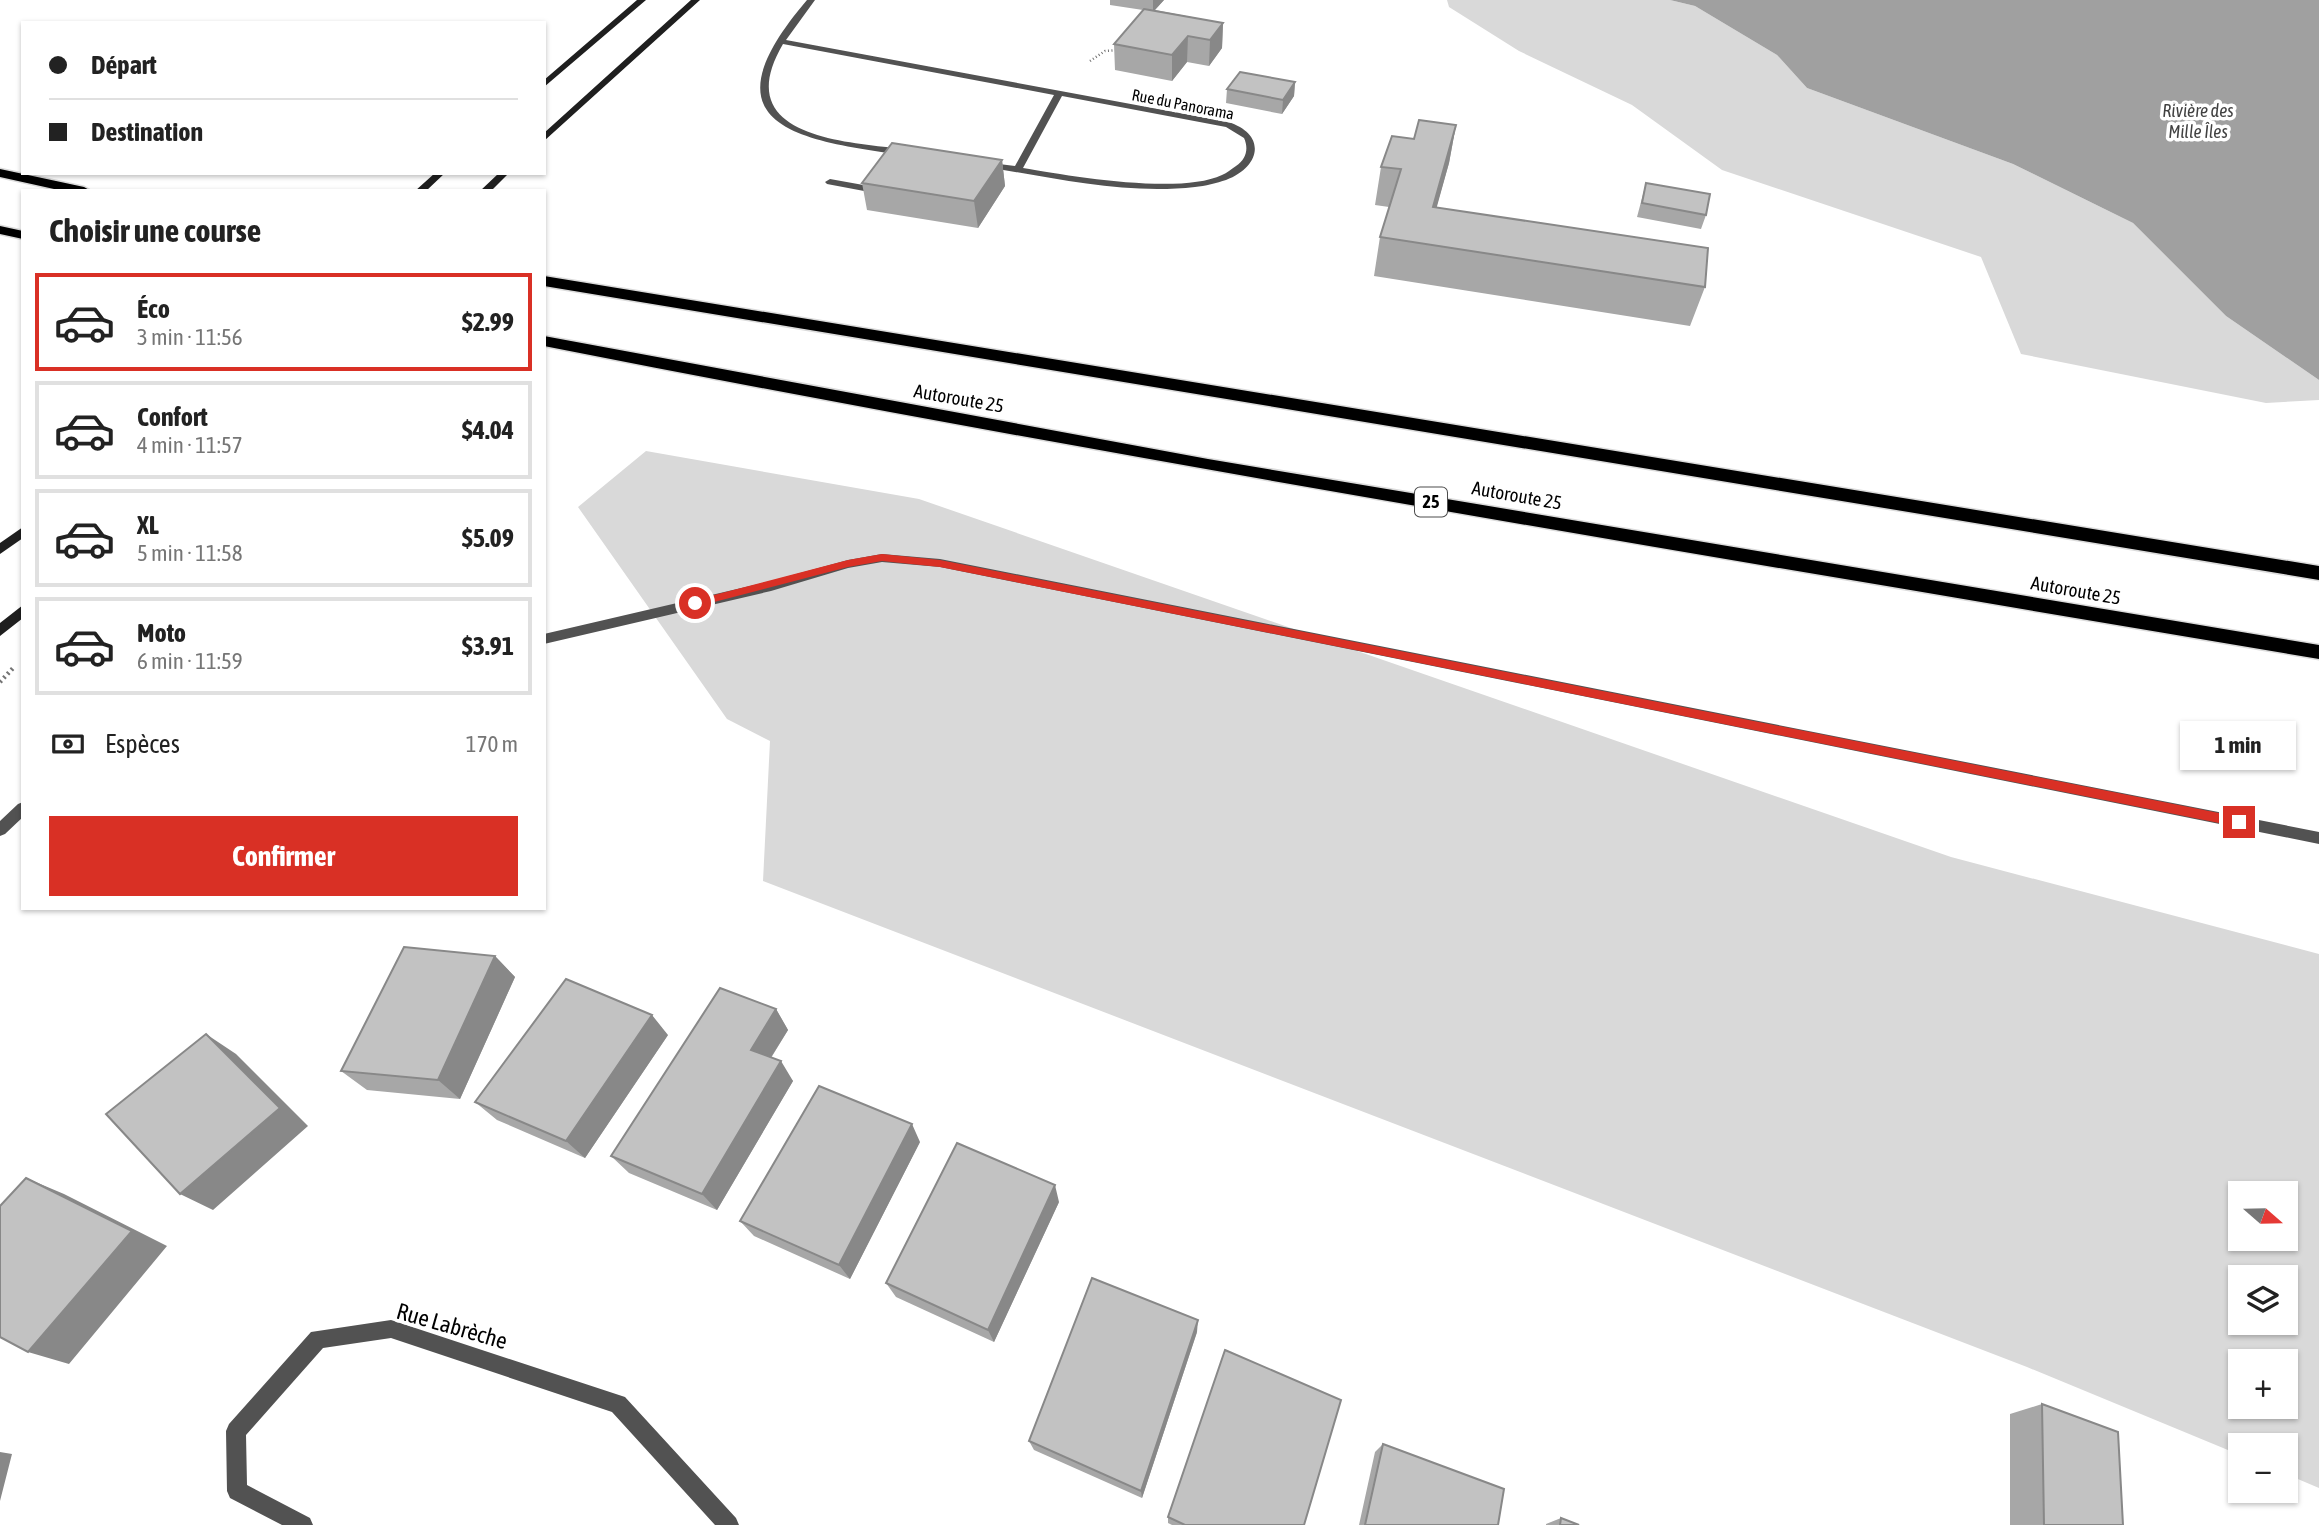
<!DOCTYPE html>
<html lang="fr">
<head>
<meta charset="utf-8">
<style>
	body { margin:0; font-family:"Asap Condensed",sans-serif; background:#f6f6f6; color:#222; height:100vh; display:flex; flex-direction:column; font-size:26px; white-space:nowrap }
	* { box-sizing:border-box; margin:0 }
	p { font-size:23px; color:#767676 }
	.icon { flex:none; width:38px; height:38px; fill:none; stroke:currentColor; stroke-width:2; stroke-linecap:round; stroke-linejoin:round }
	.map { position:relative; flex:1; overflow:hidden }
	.panel { position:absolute; left:21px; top:189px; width:525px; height:721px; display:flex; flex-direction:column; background:#fff; border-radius:0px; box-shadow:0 2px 5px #0004 }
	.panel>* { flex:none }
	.top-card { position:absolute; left:21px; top:21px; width:525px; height:154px; border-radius:0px; box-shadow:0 2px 5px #0004; display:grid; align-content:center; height:154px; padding:0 28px; background:#fff }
	.needle { width:46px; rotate:110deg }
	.controls { position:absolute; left:2228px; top:1181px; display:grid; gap:14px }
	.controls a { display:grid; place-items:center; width:70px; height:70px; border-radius:0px; background:#fff; box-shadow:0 2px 5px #0004; font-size:35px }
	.end { position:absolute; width:32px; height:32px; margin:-16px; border:9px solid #d93025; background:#fff; box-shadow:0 0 0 4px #fff }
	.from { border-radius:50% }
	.bubble { position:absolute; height:49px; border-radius:0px; background:#fff; box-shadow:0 2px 5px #0004; font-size:23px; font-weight:700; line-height:49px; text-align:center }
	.top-card b { display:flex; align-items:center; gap:24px; height:66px; font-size:26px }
	.top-card b+b { border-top:2px solid #e0e0e0 }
	.top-card i { width:18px; height:18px; background:#222 }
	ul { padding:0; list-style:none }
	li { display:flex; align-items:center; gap:21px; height:98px; margin:0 14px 10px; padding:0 14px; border:4px solid #e0e0e0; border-radius:0px }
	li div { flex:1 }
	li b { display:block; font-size:26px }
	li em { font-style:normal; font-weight:700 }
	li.selected { border-color:#d93025 }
	li>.icon { width:63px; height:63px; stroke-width:1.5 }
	h2 { padding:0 28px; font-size:32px; line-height:84px }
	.pay { display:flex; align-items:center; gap:18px; height:77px; padding:0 28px; font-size:26px }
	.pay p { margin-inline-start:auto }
	.action { display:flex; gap:14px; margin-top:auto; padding:14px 28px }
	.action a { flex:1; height:80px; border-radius:0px; background:#d93025; color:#fff; font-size:28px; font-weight:700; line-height:80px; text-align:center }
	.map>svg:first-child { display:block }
	.green { fill:#d9d9d9; fill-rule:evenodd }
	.water { fill:#a0a0a0 }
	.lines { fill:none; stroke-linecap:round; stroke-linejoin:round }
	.highway-casing { stroke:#dbdbdb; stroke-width:3 }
	.path-far1 { stroke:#747474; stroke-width:2.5; stroke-dasharray:1 2.5; stroke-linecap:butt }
	.path { stroke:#747474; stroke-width:4.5; stroke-dasharray:2 3.5; stroke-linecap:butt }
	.lane { fill:#525252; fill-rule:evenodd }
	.street { fill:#525252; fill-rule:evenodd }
	.secondary { fill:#1f1f1f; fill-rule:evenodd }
	.highway { fill:#000; fill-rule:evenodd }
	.wall { fill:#a7a7a7 }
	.shaded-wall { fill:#888 }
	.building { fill:#c2c2c2; stroke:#888; stroke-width:2 }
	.route { fill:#d93025 }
	.labels { text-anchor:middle; stroke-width:7; stroke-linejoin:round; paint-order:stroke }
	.far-street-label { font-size:16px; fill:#000; stroke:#fff }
	.far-water-label { font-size:18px; font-style:italic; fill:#414141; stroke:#fff }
	.shield { fill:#fff; stroke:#4c4c4c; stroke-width:2 }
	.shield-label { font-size:18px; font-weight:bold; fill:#000 }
	.street-label { font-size:19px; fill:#000; stroke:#fff }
	.near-street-label { font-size:23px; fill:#000; stroke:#fff }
</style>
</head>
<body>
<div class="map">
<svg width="2319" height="1525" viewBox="0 0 2319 1525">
	<rect width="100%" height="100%" fill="#fff"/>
	<path class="green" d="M 1447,0 L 1670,0 L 1695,6 L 1777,55 L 1807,88 L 2013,164 L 2133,223 L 2226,316 L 2319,380 L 2319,400 L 2266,403 L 2021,354 L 1981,257 L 1722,170 L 1632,105 L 1519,51 L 1449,7 Z
		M 646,451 L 919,499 L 1951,857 L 2319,954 L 2319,1488 L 2286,1474 L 2286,1446 L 2240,1446 L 2240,1455 L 2027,1367 L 763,881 L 770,741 L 727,719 L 578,507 ZM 2240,1194 L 2286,1194 L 2286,1239 L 2240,1239 ZM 2240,1278 L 2286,1278 L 2286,1323 L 2240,1323 ZM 2240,1362 L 2286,1362 L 2286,1407 L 2240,1407 Z"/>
	<path class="water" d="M 1670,0 L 2319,0 L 2319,380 L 2226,316 L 2133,223 L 2013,164 L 1807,88 L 1777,55 L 1695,6 Z"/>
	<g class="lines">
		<g class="highway-casing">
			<path id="highway" d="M 0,169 L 84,187 L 91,191 L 63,191 L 0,177 Z
				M 0,226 L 23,231 L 23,239 L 0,234 Z
				M 544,276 L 2319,566 L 2319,580 L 544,286 Z
				M 544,336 L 1208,459 L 2319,645 L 2319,659 C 1727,559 1134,462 544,346 Z"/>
		</g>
		<path class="path-far1" d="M 1090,61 L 1105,51 L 1120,50"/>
		<path class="path" d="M 0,682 L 15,666"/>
		<path class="lane" d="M 830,179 L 880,188 L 885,191 L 880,194 L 827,184 L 825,182 Z
			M 882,554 L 940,559 L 2319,832 L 2319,844 L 940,567 L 882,562 L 848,568 L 771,591 L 544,644 L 544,634 L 771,581 L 848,560 Z
			M 23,802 L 23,817 L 5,834 L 0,836 L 0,821 L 18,804 Z"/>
		<path class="street" d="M 807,0 L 815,0 L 786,40 L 1228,122 C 1267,134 1261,167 1226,180 C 1217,183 1205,186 1195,187 C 1126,195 1054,178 986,167 L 981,164 L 983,162 L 1015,166 L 1054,95 L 783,44 C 729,136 842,142 904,149 L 909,152 L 904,155 C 791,140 702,123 807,0 ZM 1062,96 L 1226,127 L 1244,138 C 1249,149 1246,159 1236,166 C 1231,169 1227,173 1222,175 C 1180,195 1070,176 1023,168 Z
			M 391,1320 L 625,1397 L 736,1518 L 739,1525 L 715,1525 L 612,1412 L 391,1338 L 323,1348 L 246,1435 L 247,1485 L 310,1518 L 313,1525 L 282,1525 L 230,1498 L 227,1491 L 226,1431 L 229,1424 L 311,1332 Z"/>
		<path class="secondary" d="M 637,0 L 646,0 L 544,87 L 544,80 Z
			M 691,0 L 700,0 L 544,141 L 544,133 Z
			M 435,173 L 445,173 L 426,191 L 415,191 Z
			M 499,173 L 509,173 L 491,191 L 480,191 Z
			M 23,527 L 23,538 L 0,554 L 0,543 Z
			M 23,605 L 23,618 L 0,636 L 0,623 Z"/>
		<use href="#highway" class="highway"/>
	</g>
	<path class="wall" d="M 1110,0 L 1164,0 L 1155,10 L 1223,23 L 1222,48 L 1209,66 L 1187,62 L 1172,81 L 1115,70 L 1114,44 L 1143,10 L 1110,5 Z
		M 1295,82 L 1294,96 L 1282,114 L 1226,103 L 1227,89 Z
		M 1456,125 L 1449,163 L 1436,208 L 1705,287 L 1690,326 L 1374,276 L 1380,237 L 1389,207 L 1375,205 L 1381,167 L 1414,139 Z
		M 1002,160 L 1005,186 L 978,228 L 867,210 L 862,183 Z
		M 1646,183 L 1706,215 L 1701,229 L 1637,217 Z
		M 495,956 L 515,977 L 460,1099 L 367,1090 L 341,1071 Z
		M 776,1009 L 788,1030 L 771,1058 L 793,1081 L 717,1210 L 629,1173 L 611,1156 Z
		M 668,1035 L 585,1158 L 497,1120 L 475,1102 Z
		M 920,1142 L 850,1279 L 754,1236 L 740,1221 Z
		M 1059,1202 L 994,1342 L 896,1297 L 886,1283 Z
		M 1197,1332 L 1142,1498 L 1034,1450 L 1029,1441 Z
		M 2042,1404 L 2123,1525 L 2010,1525 L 2010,1414 Z
		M 1383,1444 L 1498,1525 L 1359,1525 L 1375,1452 Z
		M 1168,1517 L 1304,1525 L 1172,1525 L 1168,1523 Z
		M 1561,1518 L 1579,1525 L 1546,1525 L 1546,1524 Z"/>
	<path class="shaded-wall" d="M 1153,0 L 1164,0 L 1153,12 Z
		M 1223,23 L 1222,48 L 1209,66 L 1210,40 Z
		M 1188,36 L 1187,62 L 1172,81 L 1172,55 Z
		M 1295,82 L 1294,96 L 1282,114 L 1283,100 Z
		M 1456,125 L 1449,163 L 1426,246 L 1433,207 Z
		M 1002,160 L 1005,186 L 978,228 L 974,201 Z
		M 495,956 L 515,977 L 460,1099 L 438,1080 Z
		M 776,1009 L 788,1030 L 763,1070 L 751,1050 Z
		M 652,1015 L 668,1035 L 585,1158 L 566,1141 Z
		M 206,1034 L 236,1054 L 308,1126 L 213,1210 L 180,1194 Z
		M 781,1061 L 793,1081 L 717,1210 L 702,1194 Z
		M 912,1124 L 920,1142 L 850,1279 L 839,1265 Z
		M 26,1178 L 64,1194 L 167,1246 L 69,1364 L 28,1352 Z
		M 1055,1185 L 1059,1202 L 994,1342 L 988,1330 Z
		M 1198,1320 L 1197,1332 L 1142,1498 L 1141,1491 Z
		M 0,1452 L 12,1454 L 0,1501 Z"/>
	<path class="building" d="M 1144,9 L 1223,23 L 1210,40 L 1188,36 L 1172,55 L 1114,44 Z
		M 1240,72 L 1295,82 L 1283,100 L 1227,89 Z
		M 1419,120 L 1456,125 L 1433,207 L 1708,248 L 1705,287 L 1380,237 L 1401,169 L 1381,167 L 1392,136 L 1414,139 Z
		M 892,143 L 1002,160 L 974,201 L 862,183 Z
		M 1646,183 L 1710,194 L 1706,215 L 1642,203 Z
		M 404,947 L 495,956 L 438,1080 L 341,1071 Z
		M 566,979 L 652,1015 L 566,1141 L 475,1102 Z
		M 720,988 L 776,1009 L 751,1050 L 781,1061 L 702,1194 L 611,1156 Z
		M 206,1034 L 280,1108 L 180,1194 L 106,1114 Z
		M 819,1086 L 912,1124 L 839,1265 L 740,1221 Z
		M 957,1143 L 1055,1185 L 988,1330 L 886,1283 Z
		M 26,1178 L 132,1231 L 28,1352 L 0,1337 L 0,1206 Z
		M 1092,1278 L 1198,1320 L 1141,1491 L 1029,1441 Z
		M 1225,1350 L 1341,1400 L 1304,1525 L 1185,1525 L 1168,1517 Z
		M 2042,1404 L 2118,1432 L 2123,1525 L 2044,1525 Z
		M 1383,1444 L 1504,1489 L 1498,1525 L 1365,1525 Z
		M 1561,1518 L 1579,1525 L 1560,1525 Z"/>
	<path class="route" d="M 882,554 L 940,560 L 2239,817 L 2245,822 L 2239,827 L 940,567 L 882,561 L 848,567 L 695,607 L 690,603 L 695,600 L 848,560 Z"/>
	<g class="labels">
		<g class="far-street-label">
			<text transform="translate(1183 104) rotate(11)" y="6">Rue du Panorama</text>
		</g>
		<g class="far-water-label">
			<text x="2198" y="117">Rivière des<tspan x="2198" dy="21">Mille Îles</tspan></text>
		</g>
		<rect class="shield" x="1415" y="487.5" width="32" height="29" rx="5"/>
		<g class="shield-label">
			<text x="1431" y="508">25</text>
		</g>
		<g class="street-label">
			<text transform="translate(959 398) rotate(10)" y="7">Autoroute 25</text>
			<text transform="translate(1517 495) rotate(10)" y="7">Autoroute 25</text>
			<text transform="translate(2076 590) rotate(10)" y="7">Autoroute 25</text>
		</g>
		<g class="near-street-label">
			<text transform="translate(452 1326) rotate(16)" y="8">Rue Labrèche</text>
		</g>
	</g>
</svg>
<div class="controls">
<a><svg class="needle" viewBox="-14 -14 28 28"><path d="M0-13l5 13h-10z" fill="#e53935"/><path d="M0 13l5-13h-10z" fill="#767676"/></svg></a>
<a><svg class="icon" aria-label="layers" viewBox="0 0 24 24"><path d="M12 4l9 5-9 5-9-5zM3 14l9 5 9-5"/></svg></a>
<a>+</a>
<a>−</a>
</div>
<i class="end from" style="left:695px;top:603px"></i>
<i class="end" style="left:2239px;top:822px"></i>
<div class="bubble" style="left:2180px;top:721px;width:116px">1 min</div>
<div class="top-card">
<b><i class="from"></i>Départ</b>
<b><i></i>Destination</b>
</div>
<section class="panel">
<h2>Choisir une course</h2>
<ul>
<li class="selected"><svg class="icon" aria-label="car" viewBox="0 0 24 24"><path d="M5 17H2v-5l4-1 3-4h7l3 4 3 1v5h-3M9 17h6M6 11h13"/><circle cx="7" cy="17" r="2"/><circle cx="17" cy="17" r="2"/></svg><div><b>Éco</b><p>3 min · 11:56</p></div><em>$2.99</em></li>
<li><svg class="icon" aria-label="car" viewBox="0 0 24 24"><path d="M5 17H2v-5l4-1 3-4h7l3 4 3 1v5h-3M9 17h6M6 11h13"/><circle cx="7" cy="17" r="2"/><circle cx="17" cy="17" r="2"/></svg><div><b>Confort</b><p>4 min · 11:57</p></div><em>$4.04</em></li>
<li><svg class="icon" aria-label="car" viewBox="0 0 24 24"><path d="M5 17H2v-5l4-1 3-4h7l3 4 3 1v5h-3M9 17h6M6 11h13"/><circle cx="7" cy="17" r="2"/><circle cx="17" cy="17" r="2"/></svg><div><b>XL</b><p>5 min · 11:58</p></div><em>$5.09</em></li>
<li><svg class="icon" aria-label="car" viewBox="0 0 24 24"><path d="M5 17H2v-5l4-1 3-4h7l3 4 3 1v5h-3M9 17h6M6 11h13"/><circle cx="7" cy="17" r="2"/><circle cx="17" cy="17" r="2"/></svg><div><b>Moto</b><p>6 min · 11:59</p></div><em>$3.91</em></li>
</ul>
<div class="pay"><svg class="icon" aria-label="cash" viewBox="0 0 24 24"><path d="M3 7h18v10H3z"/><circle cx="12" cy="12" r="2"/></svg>Espèces<p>170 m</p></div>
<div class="action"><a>Confirmer</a></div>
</section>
</div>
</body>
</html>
